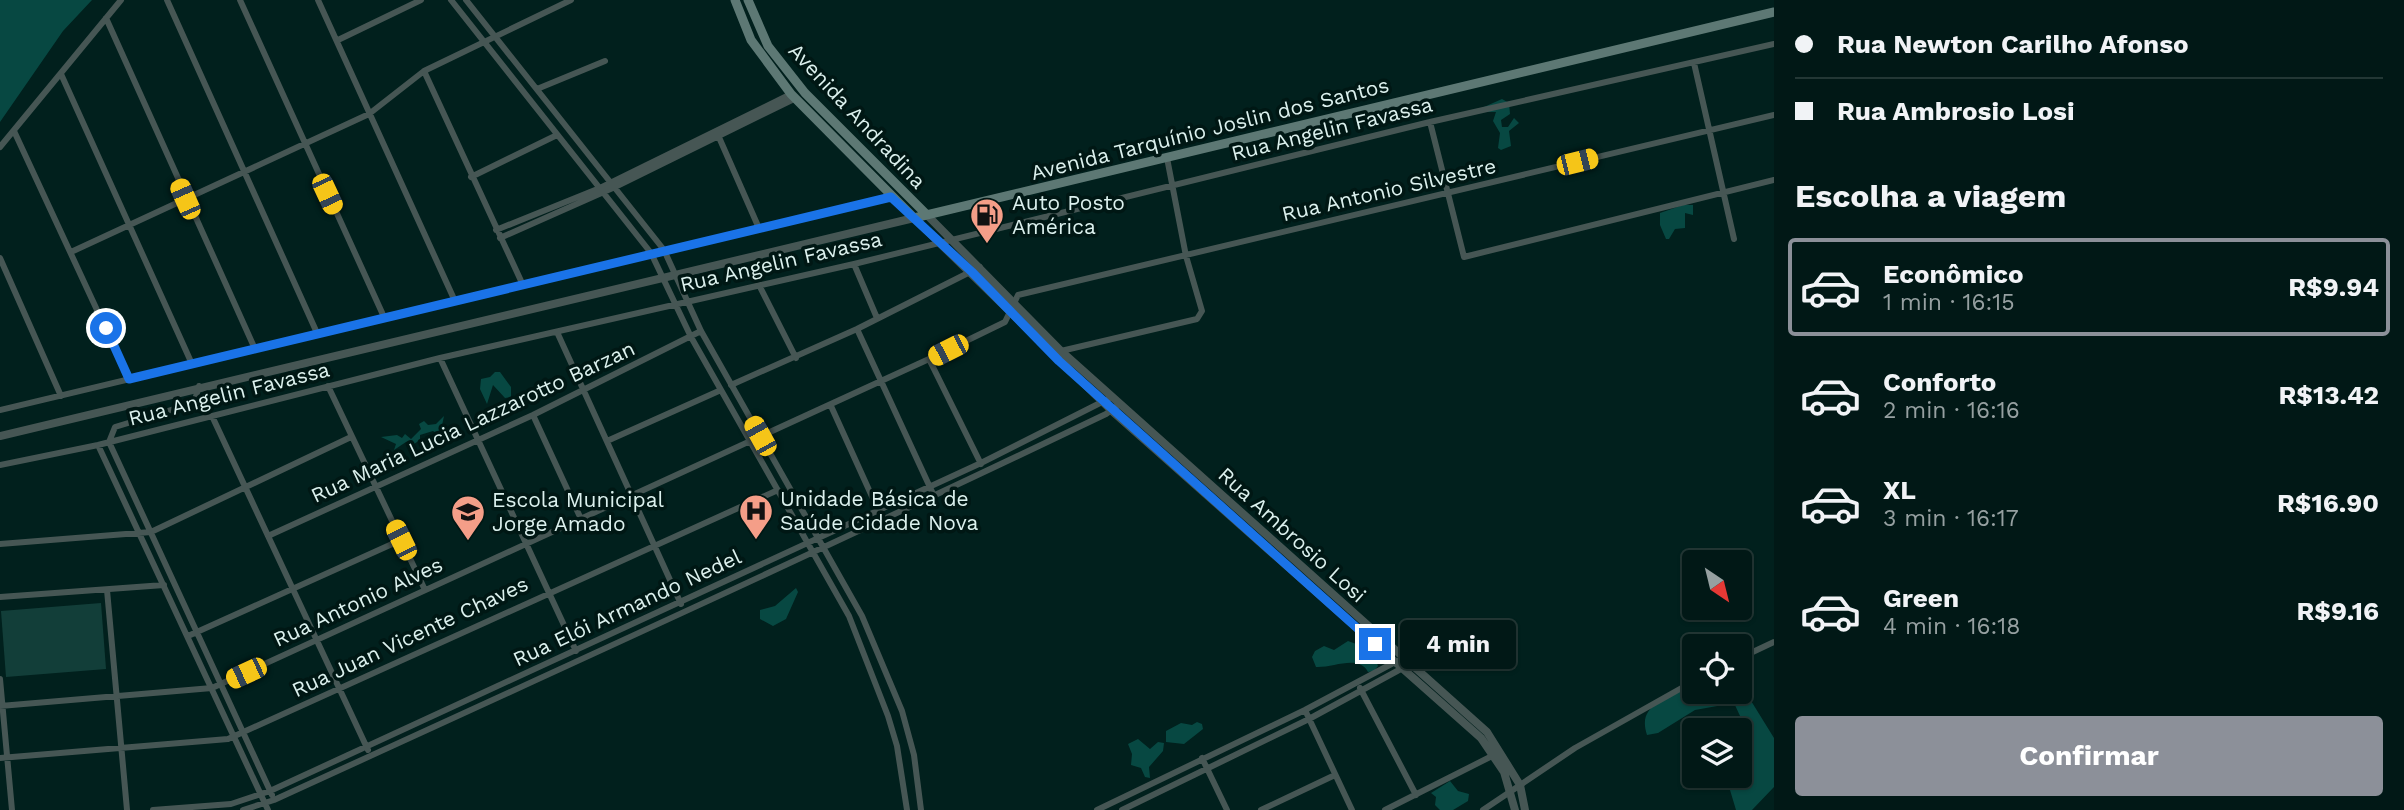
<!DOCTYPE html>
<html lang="pt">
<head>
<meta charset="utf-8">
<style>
	body { margin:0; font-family:"Work Sans",sans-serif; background:#0f2523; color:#f1f3f6; height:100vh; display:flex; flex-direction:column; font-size:26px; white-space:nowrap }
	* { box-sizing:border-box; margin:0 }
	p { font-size:23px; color:#96a0a1 }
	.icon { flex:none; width:38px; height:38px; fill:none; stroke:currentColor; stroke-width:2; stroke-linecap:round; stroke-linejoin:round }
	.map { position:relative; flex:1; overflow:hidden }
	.sheet { display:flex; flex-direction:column; background:#011816; width:630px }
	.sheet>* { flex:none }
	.top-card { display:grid; align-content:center; height:154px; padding:0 21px; background:#011816 }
	.needle { width:46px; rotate:145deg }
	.buttons { position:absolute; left:1682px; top:550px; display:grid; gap:14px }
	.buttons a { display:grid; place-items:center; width:70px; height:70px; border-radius:7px; background:#011816; box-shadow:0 2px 5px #0004,0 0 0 2px #233735; font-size:35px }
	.end { position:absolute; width:32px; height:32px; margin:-16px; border:9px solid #1a73e8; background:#fff; box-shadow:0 0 0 4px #fff }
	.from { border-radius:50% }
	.bubble { position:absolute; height:49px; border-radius:7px; background:#011816; box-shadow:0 2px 5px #0004,0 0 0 2px #233735; font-size:23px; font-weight:700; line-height:49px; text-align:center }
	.car { position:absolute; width:21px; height:42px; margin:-21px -10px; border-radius:9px; box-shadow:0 0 5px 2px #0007; background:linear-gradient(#f5c518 24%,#345 0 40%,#f5c518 0 76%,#345 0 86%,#f5c518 0) }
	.top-card b { display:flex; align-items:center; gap:24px; height:66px; font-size:26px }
	.top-card b+b { border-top:2px solid #233735 }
	.top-card i { width:18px; height:18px; background:#f1f3f6 }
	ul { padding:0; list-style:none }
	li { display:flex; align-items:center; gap:21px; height:98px; margin:0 14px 10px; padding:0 7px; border:4px solid transparent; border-radius:7px }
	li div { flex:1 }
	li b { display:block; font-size:26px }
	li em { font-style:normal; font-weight:700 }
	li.current { border-color:#8c9099 }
	li>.icon { width:63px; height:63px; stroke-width:1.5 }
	h2 { padding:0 21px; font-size:32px; line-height:84px }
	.primary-button { display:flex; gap:14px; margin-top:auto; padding:14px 21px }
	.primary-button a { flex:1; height:80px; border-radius:7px; background:#8c9099; color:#fff; font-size:28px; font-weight:700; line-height:80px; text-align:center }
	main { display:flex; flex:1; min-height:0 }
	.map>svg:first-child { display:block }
	.green { fill:#123e39 }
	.forest { fill:#074842 }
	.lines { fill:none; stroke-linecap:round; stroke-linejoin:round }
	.minor { stroke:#465654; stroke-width:6 }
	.tertiary { stroke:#465654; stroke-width:8 }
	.secondary { stroke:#5d7874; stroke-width:9 }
	.route { stroke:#1a73e8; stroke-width:9 }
	.labels { text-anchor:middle; stroke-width:7; stroke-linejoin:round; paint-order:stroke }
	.street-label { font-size:21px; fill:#dcf1ee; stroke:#001714 }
	.poi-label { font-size:21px; fill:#dcf1ee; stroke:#001714; text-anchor:start }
</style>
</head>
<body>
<main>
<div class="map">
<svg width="1774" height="810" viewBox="0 0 1774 810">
	<rect width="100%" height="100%" fill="#01201d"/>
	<path class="green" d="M 101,603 L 106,669 L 6,677 L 1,611 Z"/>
	<path class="forest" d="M 0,0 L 92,0 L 63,31 L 0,122 Z
		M 1502,99 L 1509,103 L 1510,114 L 1501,120 L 1502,127 L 1508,127 L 1514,118 L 1519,123 L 1509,131 L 1511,146 L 1501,150 L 1498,148 L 1500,133 L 1493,121 L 1496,112 L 1487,112 L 1484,107 Z
		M 1683,205 L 1693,205 L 1693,215 L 1685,213 L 1685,228 L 1675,229 L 1669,239 L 1666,239 L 1660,225 L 1660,213 Z
		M 495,372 L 500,372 L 511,387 L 511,397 L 505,398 L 493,385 L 487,404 L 480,389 L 481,379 L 490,377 Z
		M 444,416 L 440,435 L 433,431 L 420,435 L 420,440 L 411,446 L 406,442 L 394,450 L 396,444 L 381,437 L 397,435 L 402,438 L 405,434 L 411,439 L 421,429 L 419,424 L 424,421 L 428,425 L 436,424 Z
		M 796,588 L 798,592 L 786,619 L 773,626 L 760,619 L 760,610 L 775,606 Z
		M 1348,641 L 1359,645 L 1364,654 L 1374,655 L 1378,666 L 1374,671 L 1368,672 C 1359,654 1333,668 1316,667 L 1312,657 L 1315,651 L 1324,646 L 1334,650 Z
		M 1740,683 L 1774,738 L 1774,787 L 1752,810 L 1736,810 L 1730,790 L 1753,744 L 1734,703 L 1695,710 L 1658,733 L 1647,735 C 1637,705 1664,701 1688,687 L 1694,685 L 1694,691 L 1740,691 Z
		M 1197,722 L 1202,724 L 1203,729 L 1184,744 L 1166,742 L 1166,731 L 1181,723 L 1192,725 Z
		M 1138,739 L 1150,749 L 1158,742 L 1164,743 L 1163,751 L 1149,767 L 1150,778 L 1145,777 L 1141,768 L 1131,765 L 1132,754 L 1128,744 Z
		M 1450,781 L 1458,791 L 1469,794 L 1468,801 L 1453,810 L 1440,810 L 1435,805 L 1436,797 L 1431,793 Z"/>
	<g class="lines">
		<path class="minor" d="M 167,0 L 317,333
			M 240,0 L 384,317
			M 318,0 L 454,299
			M 451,0 L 651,253 L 691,337 L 849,616 L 888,716 L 897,746 L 907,810
			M 466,0 L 664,250 L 701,331 L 862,616 L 902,711 L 914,755 L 921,810
			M 106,18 L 255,349
			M 338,40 L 421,0
			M 1694,63 L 1734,239
			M 424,71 L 522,283
			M 61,74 L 192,364
			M 537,89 L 605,61
			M 1430,122 L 1464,257 L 1774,180
			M 14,131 L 129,379
			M 718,135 L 758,226
			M 0,147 L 121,0
			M 471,177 L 557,135
			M 496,230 L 600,188 L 791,94
			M 500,238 L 615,187 L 794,99
			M 71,252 L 369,114 L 424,71 L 571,0
			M 0,258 L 61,396
			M 854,264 L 877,318
			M 759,285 L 796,358
			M 857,329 L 934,496
			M 557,332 L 681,604
			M 1061,351 L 1197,319 L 1202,311 L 1186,256 L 1167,158
			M 440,358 L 576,651
			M 929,359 L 981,464
			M 731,385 L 857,329 L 980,267
			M 199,386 L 194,403 L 115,427 L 109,442 L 272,795
			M 328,386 L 425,590
			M 831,406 L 879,512
			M 0,410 L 891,197
			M 533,415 L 581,519
			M 212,416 L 368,750
			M 607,441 L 721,390
			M 98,445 L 268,810
			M 0,465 L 98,445 L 440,358 L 854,264 L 1430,122 L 1774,44
			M 268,536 L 533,415 L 701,331
			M 0,544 L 151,532 L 351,437
			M 107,590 L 127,810
			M 0,597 L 164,585
			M 188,636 L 401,540
			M 1740,658 L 1774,642
			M 0,679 L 12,810
			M 1360,688 L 1416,795
			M 0,706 L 212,688 L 929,359 L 1005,322 L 1018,295 L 1774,115
			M 1305,710 L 1352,810
			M 0,758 L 228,739 L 778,490
			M 1202,758 L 1227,810
			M 153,810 L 231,804 L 270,791 L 981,463 L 1112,397
			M 243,810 L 274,800 C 552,673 830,546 1106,414 L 1120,404
			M 1097,810 L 1305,710 L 1397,661
			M 1122,810 L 1309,719 L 1410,664
			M 1261,810 L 1335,775
			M 1385,810 L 1494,755
			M 1483,810 L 1575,748 L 1694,681"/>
		<path class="tertiary" d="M 927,215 L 1061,351 L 1487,732 L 1520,785 L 1525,810
			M 0,436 L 914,218 L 1112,411 L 1481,738 L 1504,772 L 1515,810"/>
		<path class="secondary" d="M 735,0 L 751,40 L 791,94 L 914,218 L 1774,12
			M 748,0 L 768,46 L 805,93 L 927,215"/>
	</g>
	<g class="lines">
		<path class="route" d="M 106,328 L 129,379 L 891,197 L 972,272 L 1059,361 L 1375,644"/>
	</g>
	<defs>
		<g id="fuel-pin" transform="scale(1.75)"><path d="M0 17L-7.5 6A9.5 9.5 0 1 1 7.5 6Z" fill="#f49e88" stroke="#001714"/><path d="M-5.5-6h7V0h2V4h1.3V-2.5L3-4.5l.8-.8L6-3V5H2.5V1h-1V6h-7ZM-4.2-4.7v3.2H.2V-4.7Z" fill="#111"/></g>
		<g id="hospital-pin" transform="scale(1.75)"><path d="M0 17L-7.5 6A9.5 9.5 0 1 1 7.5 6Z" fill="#f49e88" stroke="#001714"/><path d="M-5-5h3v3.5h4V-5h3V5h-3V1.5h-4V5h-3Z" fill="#111"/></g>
		<g id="school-pin" transform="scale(1.75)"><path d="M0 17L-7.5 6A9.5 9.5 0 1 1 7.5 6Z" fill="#f49e88" stroke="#001714"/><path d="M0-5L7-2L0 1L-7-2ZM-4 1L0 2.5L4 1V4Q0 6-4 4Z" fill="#111"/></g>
	</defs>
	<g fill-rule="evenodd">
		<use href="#fuel-pin" x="987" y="215"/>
		<use href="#hospital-pin" x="756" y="511"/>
		<use href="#school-pin" x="468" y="512"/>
	</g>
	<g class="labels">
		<g class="street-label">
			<text transform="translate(857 116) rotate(47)" y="7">Avenida Andradina</text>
			<text transform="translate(1210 129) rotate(-14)" y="7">Avenida Tarquínio Joslin dos Santos</text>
			<text transform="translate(1332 129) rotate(-14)" y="7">Rua Angelin Favassa</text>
			<text transform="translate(1389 190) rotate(-13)" y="7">Rua Antonio Silvestre</text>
			<text transform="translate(781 262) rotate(-13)" y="7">Rua Angelin Favassa</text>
			<text transform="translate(229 394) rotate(-14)" y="7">Rua Angelin Favassa</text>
			<text transform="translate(473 422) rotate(-25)" y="7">Rua Maria Lucia Lazzarotto Barzan</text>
			<text transform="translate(1292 535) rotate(42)" y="7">Rua Ambrosio Losi</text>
			<text transform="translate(358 602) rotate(-25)" y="7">Rua Antonio Alves</text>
			<text transform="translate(627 608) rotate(-25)" y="7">Rua Elói Armando Nedel</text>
			<text transform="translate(410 637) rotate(-25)" y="7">Rua Juan Vicente Chaves</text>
		</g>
		<g class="poi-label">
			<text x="1012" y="210">Auto Posto<tspan x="1012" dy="24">América</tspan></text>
			<text x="780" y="506">Unidade Básica de<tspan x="780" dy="24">Saúde Cidade Nova</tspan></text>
			<text x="492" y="507">Escola Municipal<tspan x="492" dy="24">Jorge Amado</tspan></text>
		</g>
	</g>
</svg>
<div class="buttons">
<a><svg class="needle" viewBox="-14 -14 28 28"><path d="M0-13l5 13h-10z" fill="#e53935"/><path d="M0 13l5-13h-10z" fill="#96a0a1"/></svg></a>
<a><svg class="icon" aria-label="locate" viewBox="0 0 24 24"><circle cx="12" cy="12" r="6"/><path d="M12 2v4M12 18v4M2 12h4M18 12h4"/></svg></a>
<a><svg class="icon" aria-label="layers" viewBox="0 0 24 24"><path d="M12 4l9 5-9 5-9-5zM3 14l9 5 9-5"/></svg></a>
</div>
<i class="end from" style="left:106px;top:328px"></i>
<i class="end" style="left:1375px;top:644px"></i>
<div class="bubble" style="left:1400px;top:620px;width:116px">4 min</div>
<i class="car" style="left:1577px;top:162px;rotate:76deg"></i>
<i class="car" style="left:327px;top:194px;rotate:155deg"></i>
<i class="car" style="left:185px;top:199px;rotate:336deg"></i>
<i class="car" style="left:948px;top:350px;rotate:243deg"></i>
<i class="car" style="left:760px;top:436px;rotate:331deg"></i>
<i class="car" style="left:401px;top:540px;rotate:334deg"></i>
<i class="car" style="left:246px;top:673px;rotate:245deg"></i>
</div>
<section class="sheet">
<div class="top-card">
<b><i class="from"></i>Rua Newton Carilho Afonso</b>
<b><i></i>Rua Ambrosio Losi</b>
</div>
<h2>Escolha a viagem</h2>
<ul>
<li class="current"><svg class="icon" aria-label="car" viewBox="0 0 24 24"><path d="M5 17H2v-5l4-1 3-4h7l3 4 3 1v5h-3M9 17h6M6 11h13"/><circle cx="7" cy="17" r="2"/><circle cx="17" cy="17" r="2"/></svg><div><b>Econômico</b><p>1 min · 16:15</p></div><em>R$9.94</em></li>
<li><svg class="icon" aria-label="car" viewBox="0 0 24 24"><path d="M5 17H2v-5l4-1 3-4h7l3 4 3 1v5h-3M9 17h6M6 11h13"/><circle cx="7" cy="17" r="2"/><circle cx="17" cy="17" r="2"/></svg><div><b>Conforto</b><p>2 min · 16:16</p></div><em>R$13.42</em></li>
<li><svg class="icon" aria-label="car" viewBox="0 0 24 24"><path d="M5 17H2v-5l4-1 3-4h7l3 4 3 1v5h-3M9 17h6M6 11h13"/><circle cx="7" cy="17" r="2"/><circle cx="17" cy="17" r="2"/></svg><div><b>XL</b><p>3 min · 16:17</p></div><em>R$16.90</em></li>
<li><svg class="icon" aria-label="car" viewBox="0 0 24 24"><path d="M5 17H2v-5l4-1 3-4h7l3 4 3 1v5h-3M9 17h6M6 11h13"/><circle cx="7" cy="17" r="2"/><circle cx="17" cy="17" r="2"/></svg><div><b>Green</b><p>4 min · 16:18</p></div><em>R$9.16</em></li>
</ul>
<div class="primary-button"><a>Confirmar</a></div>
</section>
</main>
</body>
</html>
